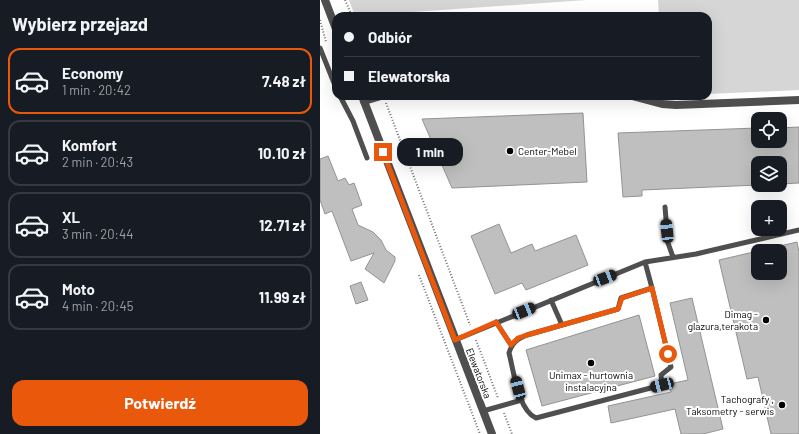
<!DOCTYPE html>
<html lang="pl">
<head>
<meta charset="utf-8">
<style>
	body { margin:0; font-family:Barlow,sans-serif; background:#20242c; color:#f1f3f6; height:100vh; display:flex; flex-direction:column; font-size:15px; white-space:nowrap }
	* { box-sizing:border-box; margin:0 }
	p { font-size:13px; color:#9ea1a6 }
	.icon { flex:none; width:22px; height:22px; fill:none; stroke:currentColor; stroke-width:2; stroke-linecap:round; stroke-linejoin:round }
	.map { position:relative; flex:1; overflow:hidden }
	.panel { display:flex; flex-direction:column; background:#171b24; width:320px }
	.panel>* { flex:none }
	.hud { position:absolute; left:12px; top:12px; width:380px; height:88px; border-radius:12px; box-shadow:0 4px 16px #0002; display:grid; align-content:center; height:88px; padding:0 12px; background:#171b24 }
	.controls { position:absolute; left:431px; top:112px; display:grid; gap:8px }
	.controls a { display:grid; place-items:center; width:36px; height:36px; border-radius:8px; background:#171b24; box-shadow:0 4px 16px #0002; font-size:20px }
	.end { position:absolute; width:18px; height:18px; margin:-9px; border:5px solid #ea580c; background:#fff; box-shadow:0 0 0 2px #fff }
	.from { border-radius:50% }
	.bubble { position:absolute; height:28px; border-radius:12px; background:#171b24; box-shadow:0 4px 16px #0002; font-size:13px; font-weight:700; line-height:28px; text-align:center }
	.car { position:absolute; width:12px; height:24px; margin:-12px -6px; border-radius:5px; box-shadow:0 0 3px 1px #0007; background:linear-gradient(#222 24%,#8ab4d8 0 40%,#222 0 76%,#8ab4d8 0 86%,#222 0) }
	.hud b { display:flex; align-items:center; gap:14px; height:38px; font-size:15px }
	.hud b+b { border-top:1px solid #363941 }
	.hud i { width:10px; height:10px; background:#f1f3f6 }
	ul { padding:0; list-style:none }
	li { display:flex; align-items:center; gap:12px; height:66px; margin:0 8px 6px; padding:0 4px; border:2px solid #363941; border-radius:12px }
	li div { flex:1 }
	li b { display:block; font-size:15px }
	li em { font-style:normal; font-weight:700 }
	li.on { border-color:#ea580c }
	li>.icon { width:36px; height:36px; stroke-width:1.5 }
	h2 { padding:0 12px; font-size:18px; line-height:48px }
	.primary-button { display:flex; gap:8px; margin-top:auto; padding:8px 12px }
	.primary-button a { flex:1; height:46px; border-radius:12px; background:#ea580c; color:#fff; font-size:16px; font-weight:700; line-height:46px; text-align:center }
	main { display:flex; flex:1; min-height:0 }
	.map>svg:first-child { display:block }
	.green { fill:#d6d6d6 }
	.building { fill:#bfbfbf; stroke:#939393 }
	.lines { fill:none; stroke-linecap:round; stroke-linejoin:round }
	.path { stroke:#717171; stroke-width:2; stroke-dasharray:1 2; stroke-linecap:butt }
	.service { stroke:#4f4f4f; stroke-width:5 }
	.minor { stroke:#4f4f4f; stroke-width:8 }
	.tertiary { stroke:#4f4f4f; stroke-width:8 }
	.route { stroke:#ea580c; stroke-width:5 }
	.poi-dot { fill:#000; stroke:#fff; stroke-width:1.5 }
	.labels { text-anchor:middle; stroke-width:4; stroke-linejoin:round; paint-order:stroke }
	.poi-label { font-size:10px; fill:#000; stroke:#fff; text-anchor:end }
	.street-label { font-size:10px; fill:#000; stroke:#fff }
</style>
</head>
<body>
<main>
<section class="panel">
<h2>Wybierz przejazd</h2>
<ul>
<li class="on"><svg class="icon" aria-label="car" viewBox="0 0 24 24"><path d="M5 17H2v-5l4-1 3-4h7l3 4 3 1v5h-3M9 17h6M6 11h13"/><circle cx="7" cy="17" r="2"/><circle cx="17" cy="17" r="2"/></svg><div><b>Economy</b><p>1 min · 20:42</p></div><em>7.48 zł</em></li>
<li><svg class="icon" aria-label="car" viewBox="0 0 24 24"><path d="M5 17H2v-5l4-1 3-4h7l3 4 3 1v5h-3M9 17h6M6 11h13"/><circle cx="7" cy="17" r="2"/><circle cx="17" cy="17" r="2"/></svg><div><b>Komfort</b><p>2 min · 20:43</p></div><em>10.10 zł</em></li>
<li><svg class="icon" aria-label="car" viewBox="0 0 24 24"><path d="M5 17H2v-5l4-1 3-4h7l3 4 3 1v5h-3M9 17h6M6 11h13"/><circle cx="7" cy="17" r="2"/><circle cx="17" cy="17" r="2"/></svg><div><b>XL</b><p>3 min · 20:44</p></div><em>12.71 zł</em></li>
<li><svg class="icon" aria-label="car" viewBox="0 0 24 24"><path d="M5 17H2v-5l4-1 3-4h7l3 4 3 1v5h-3M9 17h6M6 11h13"/><circle cx="7" cy="17" r="2"/><circle cx="17" cy="17" r="2"/></svg><div><b>Moto</b><p>4 min · 20:45</p></div><em>11.99 zł</em></li>
</ul>
<div class="primary-button"><a>Potwierdź</a></div>
</section>
<div class="map">
<svg width="479" height="434" viewBox="0 0 479 434">
	<rect width="100%" height="100%" fill="#fff"/>
	<path class="green" d="M 29,0 L 267,0 L 35,16 Z
		M 338,0 L 479,0 L 479,90 L 388,94 L 388,16 L 339,16 Z"/>
	<path class="building" d="M 263,113 L 267,182 L 132,188 L 102,119 Z
		M 479,127 L 479,183 L 460,184 L 460,163 L 438,163 L 438,185 L 322,190 L 322,196 L 303,197 L 298,133 L 438,128 L 438,141 L 460,141 L 460,128 Z
		M 8,156 L 18,181 L 25,178 L 29,185 L 34,183 L 42,205 L 32,209 L 38,225 L 53,232 L 61,240 L 66,250 L 75,257 L 75,261 L 64,283 L 45,269 L 54,253 L 31,261 L 12,211 L 5,214 L 0,200 L 0,159 Z
		M 179,224 L 191,253 L 212,244 L 215,251 L 256,235 L 268,265 L 206,290 L 202,283 L 175,294 L 151,236 Z
		M 477,242 L 479,252 L 479,434 L 451,434 L 438,377 L 427,379 L 399,260 L 438,251 L 438,273 L 460,273 L 460,246 Z
		M 41,282 L 48,300 L 36,304 L 30,286 Z
		M 372,298 L 403,429 L 383,434 L 361,434 L 355,409 L 291,423 L 288,406 L 351,392 L 349,384 L 368,380 L 350,303 Z
		M 319,315 L 335,376 L 222,406 L 206,350 Z"/>
	<g class="lines">
		<path class="path" d="M 25,0 L 32,16
			M 0,20 L 6,42
			M 66,103 L 150,325
			M 99,275 L 160,434
			M 156,340 L 178,398
			M 184,413 L 192,434"/>
		<path class="service" d="M 0,48 L 16,88
			M 20,96 L 33,121 L 47,158
			M 345,207 L 348,243 L 353,257
			M 325,262 L 332,288 L 301,298 L 298,309 L 207,335 C 197,339 192,343 189,353 C 194,372 198,410 216,418 L 342,385 L 341,375 L 351,367 L 332,288
			M 231,300 L 242,325
			M 176,322 L 191,345
			M 135,340 L 325,262 L 376,254 L 479,230
			M 163,411 L 202,400"/>
		<path class="minor" d="M 312,96 L 342,104 L 356,105 L 479,100
			M 44,101 L 61,96"/>
		<path class="tertiary" d="M 5,0 L 16,29
			M 42,96 L 172,434"/>
	</g>
	<g class="lines">
		<path class="route" d="M 63,152 L 135,340 L 176,322 L 191,345 L 198,338 L 207,335 L 298,309 L 302,298 L 332,288 L 348,354"/>
	</g>
	<g class="poi-dot">
		<circle cx="190" cy="151" r="4"/>
		<circle cx="446" cy="320" r="4"/>
		<circle cx="271" cy="363" r="4"/>
		<circle cx="462" cy="405" r="4"/>
	</g>
	<g class="labels">
		<g class="poi-label">
			<text x="198" y="155" text-anchor="start">Center-Mebel</text>
			<text x="438" y="318">Dimag -<tspan x="438" dy="12">glazura,terakota</tspan></text>
			<text x="271" y="379" text-anchor="middle">Unimax - hurtownia<tspan x="271" dy="12">instalacyjna</tspan></text>
			<text x="454" y="403">Tachografy ,<tspan x="454" dy="12">Taksometry - serwis</tspan></text>
		</g>
		<g class="street-label">
			<text transform="translate(159 373) rotate(69)" y="4">Elewatorska</text>
		</g>
	</g>
</svg>
<div class="controls">
<a><svg class="icon" aria-label="locate" viewBox="0 0 24 24"><circle cx="12" cy="12" r="6"/><path d="M12 2v4M12 18v4M2 12h4M18 12h4"/></svg></a>
<a><svg class="icon" aria-label="layers" viewBox="0 0 24 24"><path d="M12 4l9 5-9 5-9-5zM3 14l9 5 9-5"/></svg></a>
<a>+</a>
<a>−</a>
</div>
<i class="end from" style="left:348px;top:354px"></i>
<i class="end" style="left:63px;top:152px"></i>
<div class="bubble" style="left:77px;top:138px;width:66px">1 min</div>
<i class="car" style="left:347px;top:231px;rotate:354deg"></i>
<i class="car" style="left:285px;top:278px;rotate:69deg"></i>
<i class="car" style="left:204px;top:311px;rotate:68deg"></i>
<i class="car" style="left:342px;top:385px;rotate:255deg"></i>
<i class="car" style="left:198px;top:388px;rotate:345deg"></i>
<div class="hud">
<b><i class="from"></i>Odbiór</b>
<b><i></i>Elewatorska</b>
</div>
</div>
</main>
</body>
</html>
